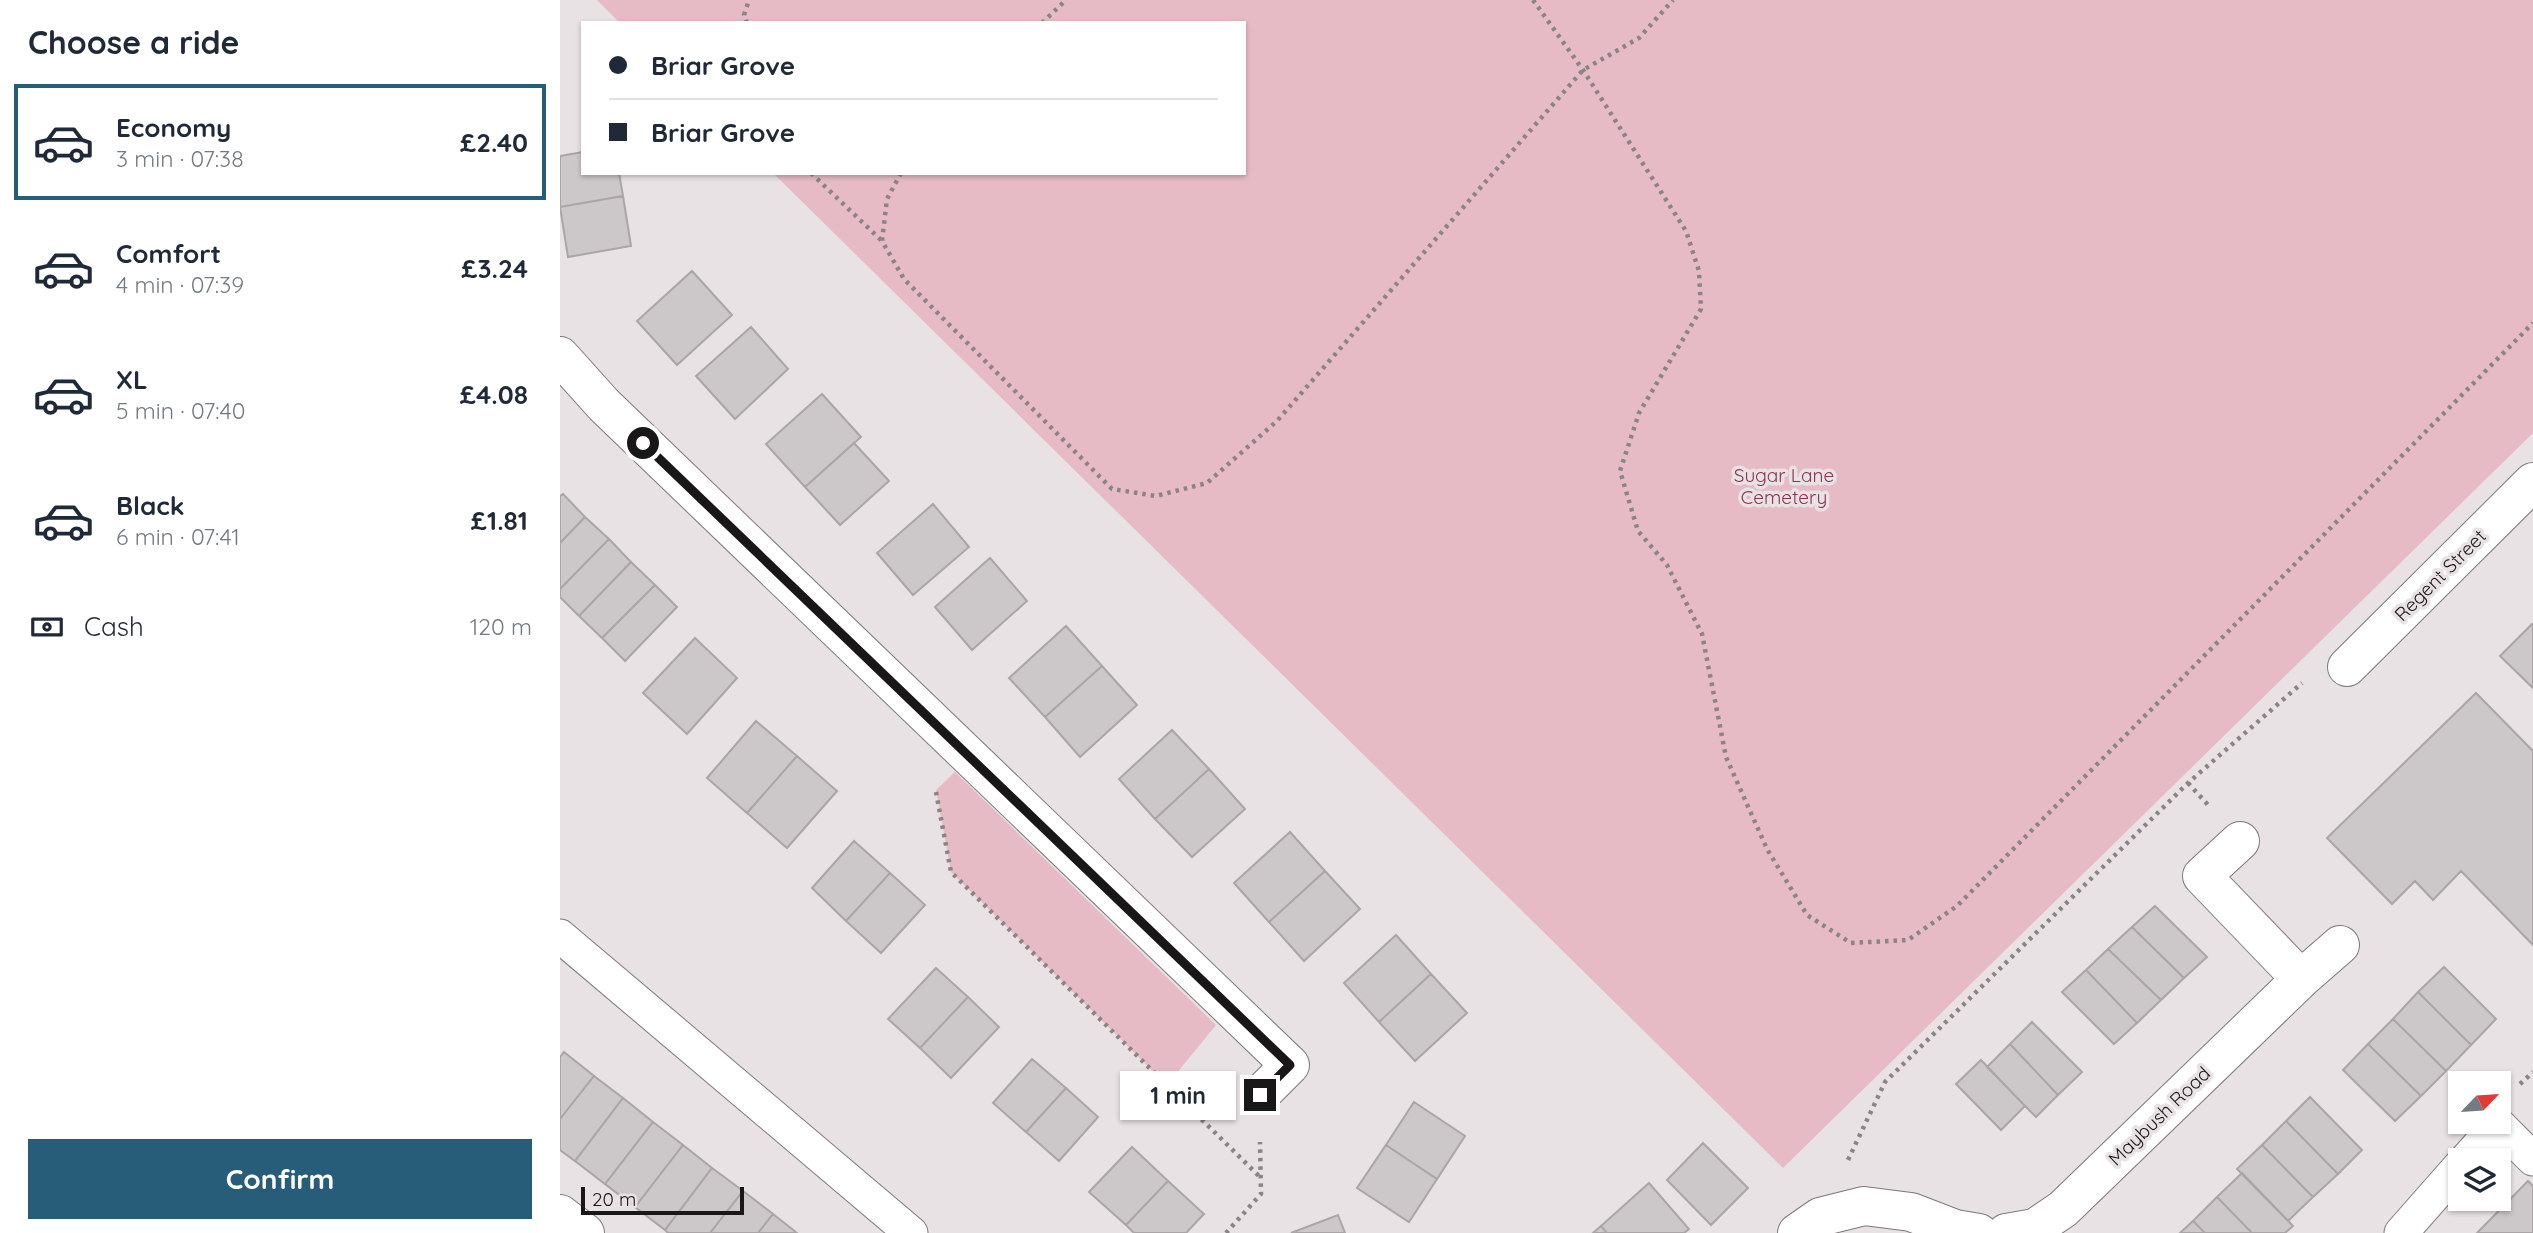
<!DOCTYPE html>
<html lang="en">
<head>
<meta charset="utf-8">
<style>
	body { margin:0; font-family:Quicksand,sans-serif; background:#f2f2f3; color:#1f2937; height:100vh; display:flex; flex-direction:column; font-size:26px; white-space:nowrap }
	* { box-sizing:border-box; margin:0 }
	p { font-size:23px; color:#747a83 }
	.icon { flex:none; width:38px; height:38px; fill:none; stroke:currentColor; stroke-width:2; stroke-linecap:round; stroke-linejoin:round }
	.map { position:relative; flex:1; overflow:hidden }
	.drawer { display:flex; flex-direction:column; background:#fff; width:560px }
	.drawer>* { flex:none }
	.banner { position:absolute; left:21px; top:21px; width:665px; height:154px; border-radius:0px; box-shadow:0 2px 5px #0004; display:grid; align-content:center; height:154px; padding:0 28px; background:#fff }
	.needle { width:46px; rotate:65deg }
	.tools { position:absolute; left:1888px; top:1071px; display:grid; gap:14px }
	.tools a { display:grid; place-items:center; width:63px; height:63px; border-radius:0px; background:#fff; box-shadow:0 2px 5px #0004; font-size:35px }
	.scale { position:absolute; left:21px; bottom:18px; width:163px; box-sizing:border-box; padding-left:7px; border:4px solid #191718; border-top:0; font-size:19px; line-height:24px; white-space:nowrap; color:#191718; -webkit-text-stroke:5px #e8e2e4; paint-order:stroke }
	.end { position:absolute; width:32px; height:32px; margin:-16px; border:9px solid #191718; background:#fff; box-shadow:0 0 0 4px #fff }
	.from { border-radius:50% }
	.bubble { position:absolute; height:49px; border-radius:0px; background:#fff; box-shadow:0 2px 5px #0004; font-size:23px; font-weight:700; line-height:49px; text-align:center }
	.banner b { display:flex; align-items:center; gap:24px; height:66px; font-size:26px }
	.banner b+b { border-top:2px solid #e0e1e3 }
	.banner i { width:18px; height:18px; background:#1f2937 }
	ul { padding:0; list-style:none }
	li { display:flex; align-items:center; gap:21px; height:116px; margin:0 14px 10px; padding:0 14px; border:4px solid transparent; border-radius:0px }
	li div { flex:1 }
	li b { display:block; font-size:26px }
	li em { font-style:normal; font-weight:700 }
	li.selected { border-color:#285d79 }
	li>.icon { width:63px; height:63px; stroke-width:1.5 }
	h2 { padding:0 28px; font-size:32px; line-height:84px }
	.pay { display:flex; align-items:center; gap:18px; height:77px; padding:0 28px; font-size:26px }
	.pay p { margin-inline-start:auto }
	.cta { display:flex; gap:14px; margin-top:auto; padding:14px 28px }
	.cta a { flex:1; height:80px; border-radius:0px; background:#285d79; color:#fff; font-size:28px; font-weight:700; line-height:80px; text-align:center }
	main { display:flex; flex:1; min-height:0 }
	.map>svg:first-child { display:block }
	.green { fill:#e7bbc6 }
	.building { fill:#ccc7c8; stroke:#aba5a7; stroke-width:2 }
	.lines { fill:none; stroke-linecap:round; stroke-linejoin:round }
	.service-casing { stroke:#7d7879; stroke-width:35 }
	.minor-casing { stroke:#7d7879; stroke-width:40 }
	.path { stroke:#898586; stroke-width:4.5; stroke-dasharray:3.5 5; stroke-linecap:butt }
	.service { stroke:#fff; stroke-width:33 }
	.minor { stroke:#fff; stroke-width:38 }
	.route { stroke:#191718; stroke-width:9 }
	.labels { text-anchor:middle; stroke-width:7; stroke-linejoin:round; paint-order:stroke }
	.park-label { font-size:19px; fill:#893452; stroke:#e8e2e4 }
	.street-label { font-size:19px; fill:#191718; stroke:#e8e2e4 }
</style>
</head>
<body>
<main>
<section class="drawer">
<h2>Choose a ride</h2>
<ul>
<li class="selected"><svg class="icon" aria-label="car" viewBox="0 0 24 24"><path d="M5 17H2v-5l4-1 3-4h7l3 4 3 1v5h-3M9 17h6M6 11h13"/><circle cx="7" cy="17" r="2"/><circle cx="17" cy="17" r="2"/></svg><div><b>Economy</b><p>3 min · 07:38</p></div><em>£2.40</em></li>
<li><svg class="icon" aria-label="car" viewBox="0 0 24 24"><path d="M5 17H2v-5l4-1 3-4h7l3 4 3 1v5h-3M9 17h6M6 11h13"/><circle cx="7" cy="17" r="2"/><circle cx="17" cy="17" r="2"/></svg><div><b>Comfort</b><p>4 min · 07:39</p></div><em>£3.24</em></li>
<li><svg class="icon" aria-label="car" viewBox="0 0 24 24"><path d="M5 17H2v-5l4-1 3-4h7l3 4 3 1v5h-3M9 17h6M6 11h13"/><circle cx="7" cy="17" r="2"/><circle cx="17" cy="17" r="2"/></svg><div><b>XL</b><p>5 min · 07:40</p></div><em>£4.08</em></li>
<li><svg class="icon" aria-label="car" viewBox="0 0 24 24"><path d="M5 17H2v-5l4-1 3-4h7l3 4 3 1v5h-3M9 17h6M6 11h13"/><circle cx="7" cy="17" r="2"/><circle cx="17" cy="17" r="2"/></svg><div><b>Black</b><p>6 min · 07:41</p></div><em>£1.81</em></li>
</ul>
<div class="pay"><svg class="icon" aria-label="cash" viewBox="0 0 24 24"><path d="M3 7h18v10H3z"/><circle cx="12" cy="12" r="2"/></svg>Cash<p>120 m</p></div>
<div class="cta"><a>Confirm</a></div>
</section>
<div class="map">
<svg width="1973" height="1233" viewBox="0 0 1973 1233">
	<rect width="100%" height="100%" fill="#e8e2e4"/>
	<path class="green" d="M 37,0 L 1973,0 L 1973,433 L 1223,1168 L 213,173 L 684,173 L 684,23 L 60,23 Z
		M 395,772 L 656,1025 L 607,1085 L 391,872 L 376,790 Z"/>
	<path class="building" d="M 23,152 L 23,173 L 59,173 L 63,196 L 0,207 L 0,156 Z
		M 63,196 L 71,246 L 8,257 L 0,207 Z
		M 132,271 L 172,315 L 117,365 L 77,321 Z
		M 191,327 L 228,369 L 175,419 L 136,376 Z
		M 262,394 L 301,437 L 245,487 L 206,444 Z
		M 294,443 L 329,481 L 280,525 L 245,487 Z
		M 3,494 L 25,517 L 0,543 L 0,496 Z
		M 373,504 L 409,547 L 353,595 L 317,553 Z
		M 25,517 L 49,539 L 0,589 L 0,543 Z
		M 49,539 L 71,562 L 19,616 L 0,597 L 0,589 Z
		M 430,558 L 467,601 L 412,650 L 375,607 Z
		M 71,562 L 95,585 L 42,638 L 19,616 Z
		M 95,585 L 117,607 L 65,661 L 42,638 Z
		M 1972,624 L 1973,625 L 1973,688 L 1940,656 Z
		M 506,626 L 542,666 L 485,717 L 449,678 Z
		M 135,638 L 177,678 L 127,734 L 83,693 Z
		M 542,666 L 577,705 L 520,757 L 485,717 Z
		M 1916,693 L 1973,751 L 1973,945 L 1901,871 L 1873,900 L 1855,881 L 1832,904 L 1767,838 Z
		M 196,721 L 237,756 L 187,813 L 147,778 Z
		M 612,730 L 649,769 L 595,819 L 559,779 Z
		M 237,756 L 277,791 L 227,848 L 187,813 Z
		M 649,769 L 685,809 L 632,857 L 595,819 Z
		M 730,832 L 765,871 L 709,922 L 674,883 Z
		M 294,841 L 330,873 L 286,921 L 252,888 Z
		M 765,871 L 800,909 L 744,961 L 709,922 Z
		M 330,873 L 365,905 L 321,953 L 286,921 Z
		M 1595,906 L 1647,957 L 1624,978 L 1572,927 Z
		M 1572,927 L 1624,978 L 1601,1000 L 1548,949 Z
		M 836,935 L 871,974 L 819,1022 L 784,983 Z
		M 1548,949 L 1601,1000 L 1577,1023 L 1526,970 Z
		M 1884,967 L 1936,1019 L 1911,1045 L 1858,992 Z
		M 376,968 L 408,997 L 360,1048 L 328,1019 Z
		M 1526,970 L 1577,1023 L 1554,1044 L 1502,992 Z
		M 871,974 L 907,1013 L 855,1061 L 819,1022 Z
		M 1858,992 L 1911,1045 L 1886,1071 L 1833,1019 Z
		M 408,997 L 439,1027 L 391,1078 L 360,1048 Z
		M 1833,1019 L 1886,1071 L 1861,1096 L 1808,1044 Z
		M 1472,1022 L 1522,1072 L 1498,1095 L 1450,1044 Z
		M 1450,1044 L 1498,1095 L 1476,1117 L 1427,1067 Z
		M 1808,1044 L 1861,1096 L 1835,1121 L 1783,1070 Z
		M 4,1052 L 34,1076 L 0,1119 L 0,1057 Z
		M 472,1059 L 506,1088 L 466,1132 L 433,1103 Z
		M 1421,1060 L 1465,1106 L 1441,1130 L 1396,1084 Z
		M 34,1076 L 63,1098 L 15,1161 L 0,1150 L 0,1119 Z
		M 506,1088 L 538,1117 L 499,1161 L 466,1132 Z
		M 1750,1097 L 1802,1150 L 1778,1174 L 1726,1121 Z
		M 63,1098 L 93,1122 L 45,1184 L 15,1161 Z
		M 854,1102 L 905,1136 L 877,1179 L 826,1145 Z
		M 1726,1121 L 1778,1174 L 1753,1197 L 1702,1145 Z
		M 93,1122 L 123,1145 L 75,1207 L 45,1184 Z
		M 1143,1143 L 1188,1188 L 1151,1225 L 1107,1180 Z
		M 123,1145 L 152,1168 L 105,1230 L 75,1207 Z
		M 826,1145 L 877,1179 L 849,1222 L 797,1188 Z
		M 1702,1145 L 1753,1197 L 1728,1221 L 1677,1169 Z
		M 572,1147 L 608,1181 L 566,1225 L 529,1192 Z
		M 152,1168 L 183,1191 L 150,1233 L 108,1233 L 105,1230 Z
		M 1682,1173 L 1733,1226 L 1725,1233 L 1692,1233 L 1657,1197 Z
		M 608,1181 L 644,1214 L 626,1233 L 574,1233 L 566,1225 Z
		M 1968,1181 L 1973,1186 L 1973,1233 L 1917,1233 Z
		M 1089,1183 L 1129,1229 L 1124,1233 L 1047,1233 L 1041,1226 Z
		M 183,1191 L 213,1214 L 198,1233 L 150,1233 Z
		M 1657,1197 L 1692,1233 L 1645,1233 L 1633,1221 Z
		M 213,1214 L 237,1233 L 198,1233 Z
		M 778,1215 L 785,1233 L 731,1233 Z
		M 1633,1221 L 1645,1233 L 1620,1233 Z
		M 1041,1226 L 1047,1233 L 1033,1233 Z"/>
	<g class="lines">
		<g class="service-casing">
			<path id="service" d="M 0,936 L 351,1233
				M 1906,1160 L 1938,1124 L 1973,1159
				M 1841,1233 L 1900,1166"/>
		</g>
		<g class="minor-casing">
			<path id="minor" d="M 0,356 L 44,405 L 730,1065 L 700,1095
				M 1787,667 L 1973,482
				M 1680,841 L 1642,876 L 1741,979
				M 0,1214 L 25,1233
				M 1237,1233 L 1260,1217 L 1304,1206 L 1351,1212 L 1395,1229 L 1419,1233
				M 1446,1233 L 1475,1228 L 1503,1209 L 1741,979 L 1780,945"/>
		</g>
		<path class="path" d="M 973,0 L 1023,70 L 1126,231 L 1139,271 L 1141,309 L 1079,413 L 1060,471 L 1078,531 L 1107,565 L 1142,634 L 1166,757 L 1207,849 L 1247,915 L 1291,943 L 1348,940 L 1397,906 L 1973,323
			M 187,23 L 184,15 L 189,0
			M 482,23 L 506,0
			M 251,173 L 322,241
			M 341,173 L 327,199 L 322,241 L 344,279 L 552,489 L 596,496 L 647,483 L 717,421 L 1023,70 L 1079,38 L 1113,0
			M 1628,783 L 1649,806
			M 376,792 L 391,872 L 701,1178
			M 1960,1084 L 1973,1072
			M 1288,1160 L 1325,1082 L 1628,783 L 1742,683
			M 666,1233 L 701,1194 L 700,1142"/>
		<use href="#service" class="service"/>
		<use href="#minor" class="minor"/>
	</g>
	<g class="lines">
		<path class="route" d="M 83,443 L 730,1065 L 700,1095"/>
	</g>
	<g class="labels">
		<g class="park-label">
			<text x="1224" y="482">Sugar Lane<tspan x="1224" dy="22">Cemetery</tspan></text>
		</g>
		<g class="street-label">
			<text transform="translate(1880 575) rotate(-45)" y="7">Regent Street</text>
			<text transform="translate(1599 1116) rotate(-44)" y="7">Maybush Road</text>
		</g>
	</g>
</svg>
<div class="tools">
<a><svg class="needle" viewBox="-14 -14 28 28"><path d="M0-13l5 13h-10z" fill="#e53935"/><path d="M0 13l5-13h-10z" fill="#747a83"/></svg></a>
<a><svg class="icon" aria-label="layers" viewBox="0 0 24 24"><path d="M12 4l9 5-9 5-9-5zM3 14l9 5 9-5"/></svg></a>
</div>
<div class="scale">20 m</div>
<i class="end from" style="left:83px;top:443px"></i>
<i class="end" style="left:700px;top:1095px"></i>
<div class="bubble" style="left:560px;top:1071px;width:116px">1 min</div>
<div class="banner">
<b><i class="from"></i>Briar Grove</b>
<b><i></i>Briar Grove</b>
</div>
</div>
</main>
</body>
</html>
